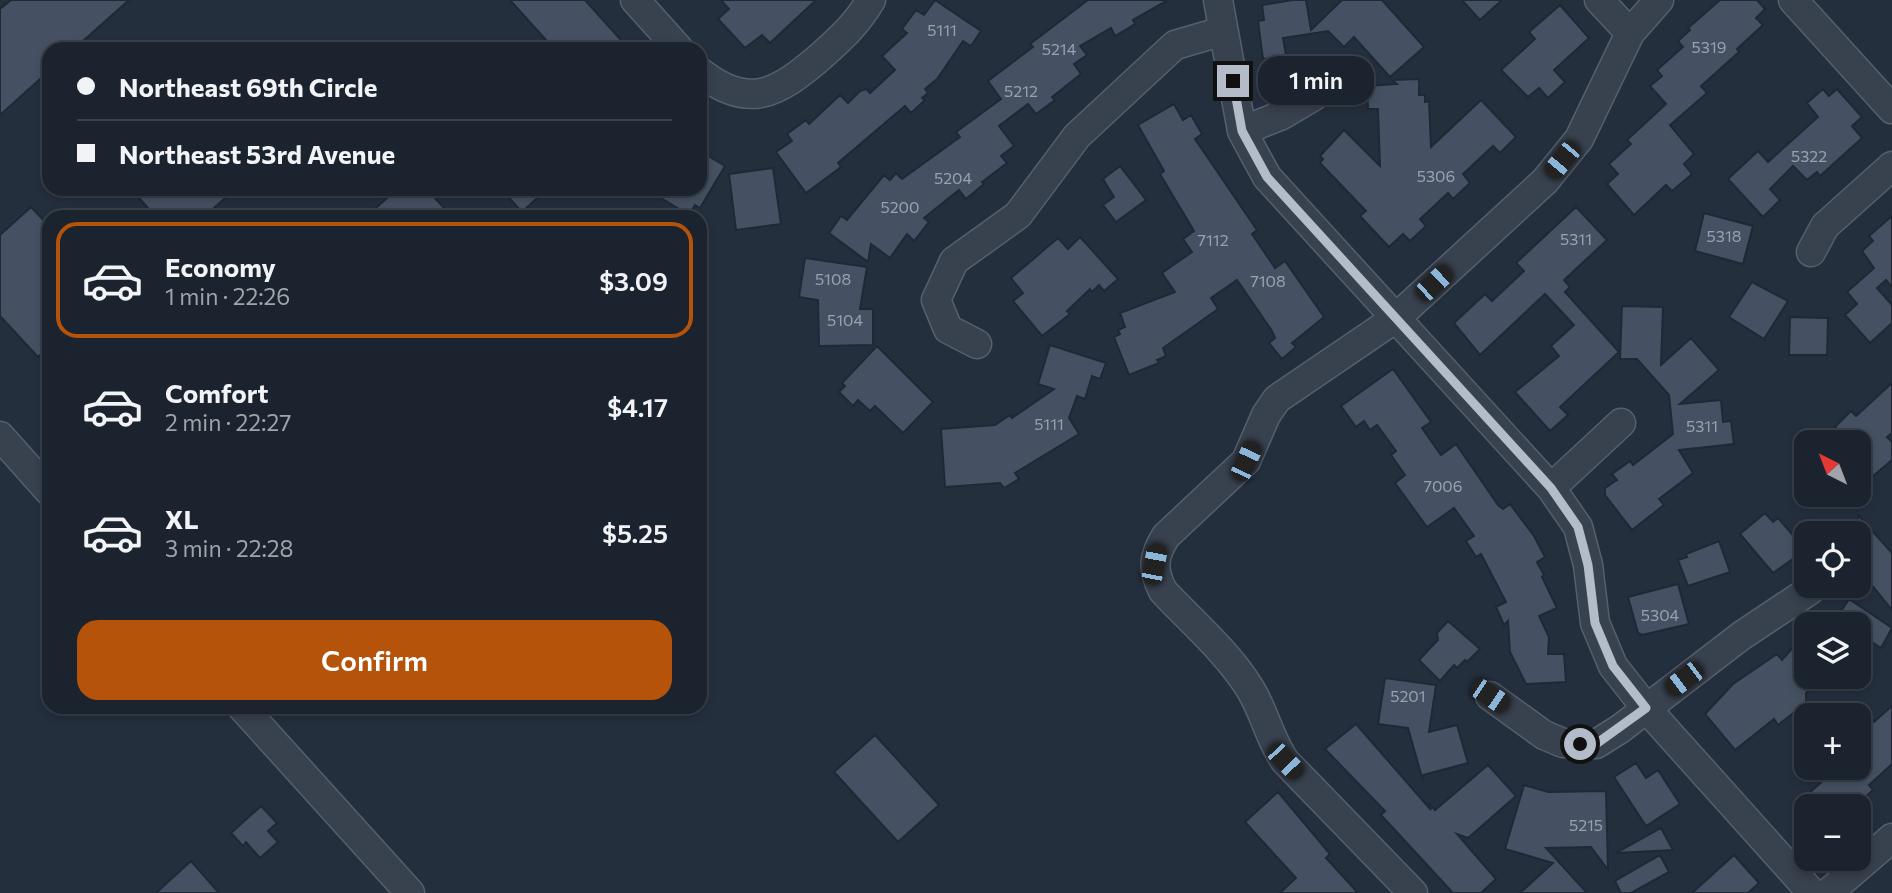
<!DOCTYPE html>
<html lang="en">
<head>
<meta charset="utf-8">
<style>
	body { margin:0; font-family:Commissioner,sans-serif; background:#282f3a; color:#f1f3f6; height:100vh; display:flex; flex-direction:column; font-size:26px; white-space:nowrap }
	* { box-sizing:border-box; margin:0 }
	p { font-size:23px; color:#a0a4aa }
	.icon { flex:none; width:38px; height:38px; fill:none; stroke:currentColor; stroke-width:2; stroke-linecap:round; stroke-linejoin:round }
	.map { position:relative; flex:1; overflow:hidden }
	.drawer { position:absolute; left:42px; top:210px; width:665px; height:504px; display:flex; flex-direction:column; background:#1b232e; border-radius:21px; box-shadow:0 4px 10px #0003,0 0 0 2px #39404a }
	.drawer>* { flex:none }
	.guide { position:absolute; left:42px; top:42px; width:665px; height:154px; border-radius:21px; box-shadow:0 4px 10px #0003,0 0 0 2px #39404a; display:grid; align-content:center; height:154px; padding:0 35px; background:#1b232e }
	.needle { width:46px; rotate:318deg }
	.fabs { position:absolute; left:1794px; top:430px; display:grid; gap:14px }
	.fabs a { display:grid; place-items:center; width:77px; height:77px; border-radius:14px; background:#1b232e; box-shadow:0 4px 10px #0003,0 0 0 2px #39404a; font-size:35px }
	.end { position:absolute; width:32px; height:32px; margin:-16px; border:9px solid #b4bcc9; background:#111; box-shadow:0 0 0 4px #111 }
	.from { border-radius:50% }
	.bubble { position:absolute; height:49px; border-radius:21px; background:#1b232e; box-shadow:0 4px 10px #0003,0 0 0 2px #39404a; font-size:23px; font-weight:600; line-height:49px; text-align:center }
	.car { position:absolute; width:21px; height:42px; margin:-21px -10px; border-radius:9px; box-shadow:0 0 5px 2px #0007; background:linear-gradient(#222 24%,#8ab4d8 0 40%,#222 0 76%,#8ab4d8 0 86%,#222 0) }
	.guide b { display:flex; align-items:center; gap:24px; height:66px; font-size:26px }
	.guide b+b { border-top:2px solid #39404a }
	.guide i { width:18px; height:18px; background:#f1f3f6 }
	ul { padding:12px 0 0; list-style:none }
	li { display:flex; align-items:center; gap:21px; height:116px; margin:0 14px 10px; padding:0 21px; border:4px solid transparent; border-radius:21px }
	li div { flex:1 }
	li b { display:block; font-size:26px }
	li em { font-style:normal; font-weight:600 }
	li.on { border-color:#b45309 }
	li>.icon { width:63px; height:63px; stroke-width:1.5 }
	.primary-button { display:flex; gap:14px; margin-top:auto; padding:14px 35px }
	.primary-button a { flex:1; height:80px; border-radius:21px; background:#b45309; color:#fff; font-size:28px; font-weight:600; line-height:80px; text-align:center }
	.map>svg:first-child { display:block }
	.building { fill:#455162; stroke:#1f2835; stroke-width:2 }
	.lines { fill:none; stroke-linecap:round; stroke-linejoin:round }
	.minor-casing { stroke:#565f6c; stroke-width:31 }
	.minor { stroke:#38414e; stroke-width:28 }
	.route { stroke:#b4bcc9; stroke-width:9 }
	.labels { text-anchor:middle; stroke-width:5; stroke-linejoin:round; paint-order:stroke }
	.number-label { font-size:16px; fill:#98a1af }
</style>
</head>
<body>
<div class="map">
<svg width="1892" height="893" viewBox="0 0 1892 893">
	<rect width="100%" height="100%" fill="#242f3e"/>
	<path class="building" d="M 11,0 L 129,0 L 74,49 L 49,49 L 49,71 L 0,115 L 0,9 Z
		M 510,0 L 585,0 L 629,49 L 536,49 L 546,40 Z
		M 721,0 L 816,0 L 770,43 L 762,35 L 745,48 L 718,19 L 729,9 Z
		M 935,0 L 981,31 L 971,46 L 963,41 L 937,79 L 925,89 L 928,93 L 922,98 L 925,100 L 911,113 L 905,106 L 838,163 L 841,167 L 806,193 L 776,152 L 792,141 L 787,134 L 806,120 L 809,124 L 840,95 L 848,103 L 860,91 L 866,89 L 870,93 L 895,70 L 882,56 L 907,33 L 902,29 L 916,10 L 924,15 Z
		M 1088,0 L 1168,0 L 1133,20 L 1135,24 L 1115,36 L 1111,28 L 1080,46 L 1087,55 L 1074,64 L 1081,74 L 1052,97 L 1055,100 L 1036,114 L 1028,104 L 999,126 L 1014,146 L 1001,156 L 1007,163 L 982,182 L 984,184 L 966,199 L 959,190 L 924,218 L 929,222 L 914,241 L 907,234 L 890,258 L 871,244 L 868,262 L 829,233 L 841,216 L 847,220 L 884,175 L 890,180 L 896,173 L 902,179 L 960,137 L 956,132 L 1001,99 L 988,81 L 1033,47 L 1030,44 Z
		M 1293,0 L 1306,0 L 1311,30 L 1342,0 L 1382,0 L 1424,47 L 1390,77 L 1354,37 L 1344,47 L 1328,31 L 1283,38 L 1286,55 L 1263,59 L 1258,21 L 1264,20 L 1262,5 Z
		M 1462,0 L 1502,0 L 1480,20 Z
		M 1720,0 L 1757,0 L 1765,9 L 1756,18 L 1763,25 L 1737,49 L 1739,52 L 1701,86 L 1707,93 L 1670,125 L 1694,154 L 1684,164 L 1692,174 L 1672,191 L 1666,185 L 1634,215 L 1607,184 L 1618,174 L 1609,164 L 1631,144 L 1627,140 L 1666,104 L 1650,86 L 1662,76 L 1657,70 L 1683,47 L 1678,41 L 1690,30 L 1688,28 Z
		M 1560,5 L 1589,38 L 1554,70 L 1565,82 L 1548,98 L 1539,88 L 1528,97 L 1501,70 L 1535,39 L 1529,32 Z
		M 1419,79 L 1419,95 L 1425,95 L 1425,102 L 1429,101 L 1431,147 L 1481,100 L 1516,137 L 1500,153 L 1493,146 L 1463,174 L 1470,183 L 1453,199 L 1448,193 L 1420,219 L 1426,226 L 1410,241 L 1403,234 L 1389,247 L 1360,216 L 1366,211 L 1320,163 L 1323,159 L 1320,156 L 1344,130 L 1380,166 L 1378,109 L 1368,109 L 1367,86 L 1397,84 L 1392,80 Z
		M 1823,89 L 1829,96 L 1837,89 L 1862,117 L 1852,126 L 1862,138 L 1820,176 L 1817,172 L 1807,180 L 1793,166 L 1770,189 L 1780,200 L 1763,217 L 1728,179 L 1758,151 L 1768,162 L 1818,117 L 1807,103 Z
		M 1174,104 L 1183,120 L 1191,115 L 1202,134 L 1195,139 L 1257,230 L 1252,234 L 1275,268 L 1285,261 L 1324,317 L 1292,343 L 1296,347 L 1282,359 L 1269,343 L 1275,338 L 1272,331 L 1237,280 L 1211,298 L 1218,309 L 1163,348 L 1166,356 L 1157,360 L 1159,363 L 1129,375 L 1114,337 L 1120,334 L 1118,330 L 1125,327 L 1120,313 L 1175,292 L 1162,273 L 1192,252 L 1183,239 L 1194,231 L 1160,174 L 1164,171 L 1138,125 Z
		M 700,151 L 725,166 L 700,208 L 695,205 L 689,215 L 646,189 L 700,189 Z
		M 1120,166 L 1146,200 L 1116,222 L 1103,205 L 1114,197 L 1103,179 Z
		M 773,168 L 781,224 L 736,230 L 729,174 Z
		M 149,189 L 235,189 L 204,217 L 156,217 L 139,198 Z
		M 397,189 L 427,189 L 452,217 L 366,217 Z
		M 501,189 L 547,189 L 522,212 Z
		M 31,207 L 49,226 L 49,347 L 38,357 L 0,316 L 0,235 Z
		M 1576,207 L 1607,240 L 1564,280 L 1570,287 L 1565,292 L 1619,352 L 1560,407 L 1568,415 L 1550,431 L 1515,392 L 1559,356 L 1551,346 L 1574,325 L 1545,294 L 1480,355 L 1454,323 L 1485,294 L 1492,301 L 1524,271 L 1516,263 Z
		M 1704,213 L 1753,226 L 1743,264 L 1695,251 Z
		M 1892,216 L 1892,287 L 1886,280 L 1877,288 L 1892,305 L 1892,323 L 1870,343 L 1845,315 L 1857,304 L 1847,292 L 1874,268 L 1862,251 L 1873,241 L 1869,236 Z
		M 1080,237 L 1118,279 L 1104,291 L 1099,285 L 1092,292 L 1090,289 L 1067,311 L 1070,314 L 1042,336 L 1013,301 L 1023,293 L 1011,278 L 1058,238 L 1068,249 Z
		M 805,258 L 867,267 L 860,309 L 873,309 L 873,345 L 819,346 L 818,300 L 799,297 Z
		M 1752,282 L 1788,301 L 1764,339 L 1729,317 Z
		M 1622,306 L 1663,307 L 1661,365 L 1691,338 L 1719,370 L 1680,404 L 1721,400 L 1723,422 L 1731,421 L 1734,444 L 1679,450 L 1693,473 L 1659,499 L 1664,505 L 1632,530 L 1605,495 L 1605,488 L 1617,480 L 1612,474 L 1630,461 L 1633,465 L 1673,434 L 1669,395 L 1637,359 L 1620,359 Z
		M 1790,317 L 1828,318 L 1827,355 L 1789,355 Z
		M 1050,345 L 1106,363 L 1100,379 L 1092,376 L 1085,399 L 1077,396 L 1069,418 L 1079,434 L 1015,473 L 1019,479 L 1004,488 L 1000,483 L 945,487 L 941,429 L 995,425 L 1010,415 L 1012,418 L 1054,389 L 1038,384 Z
		M 877,346 L 933,402 L 903,433 L 875,406 L 870,411 L 858,400 L 853,406 L 839,392 L 845,386 L 842,383 Z
		M 1393,369 L 1431,422 L 1422,428 L 1441,455 L 1456,444 L 1498,505 L 1503,509 L 1510,504 L 1534,536 L 1545,557 L 1537,562 L 1544,575 L 1542,577 L 1557,608 L 1539,616 L 1549,637 L 1548,654 L 1564,654 L 1566,682 L 1526,684 L 1510,652 L 1508,621 L 1504,625 L 1496,607 L 1506,602 L 1481,554 L 1476,557 L 1466,541 L 1474,536 L 1454,508 L 1427,527 L 1395,483 L 1405,475 L 1391,455 L 1396,451 L 1377,425 L 1370,430 L 1364,421 L 1356,427 L 1341,406 Z
		M 1892,383 L 1892,433 L 1887,437 L 1892,442 L 1892,460 L 1873,476 L 1859,461 L 1863,458 L 1858,453 L 1858,443 L 1849,443 L 1835,427 L 1851,411 L 1856,416 Z
		M 1765,513 L 1773,522 L 1778,518 L 1803,547 L 1804,551 L 1773,573 L 1740,534 Z
		M 1858,515 L 1892,553 L 1892,610 L 1858,568 Z
		M 1719,541 L 1730,572 L 1688,586 L 1678,560 L 1687,557 L 1686,554 Z
		M 1678,584 L 1689,624 L 1642,635 L 1638,633 L 1628,597 Z
		M 1849,599 L 1892,628 L 1881,648 L 1858,633 L 1858,625 L 1832,625 Z
		M 1448,621 L 1480,649 L 1467,662 L 1465,660 L 1457,668 L 1454,665 L 1440,681 L 1419,660 L 1438,640 L 1437,633 Z
		M 1806,633 L 1806,677 L 1822,677 L 1806,693 L 1806,703 L 1778,725 L 1774,719 L 1735,750 L 1705,714 L 1733,684 L 1777,654 L 1782,660 Z
		M 1385,678 L 1436,685 L 1429,732 L 1457,725 L 1468,763 L 1423,775 L 1423,781 L 1408,728 L 1378,724 Z
		M 1892,706 L 1892,764 L 1869,785 L 1873,790 L 1854,807 L 1794,807 L 1827,777 L 1819,768 L 1858,768 L 1858,726 L 1869,717 L 1874,722 Z
		M 1356,724 L 1431,810 L 1429,803 L 1435,810 L 1488,765 L 1516,796 L 1468,838 L 1457,834 L 1496,879 L 1481,893 L 1453,893 L 1381,815 L 1385,811 L 1325,749 Z
		M 875,735 L 939,805 L 898,842 L 834,772 Z
		M 1636,763 L 1646,778 L 1658,770 L 1680,804 L 1646,826 L 1614,777 Z
		M 1524,785 L 1548,792 L 1606,791 L 1608,870 L 1591,847 L 1546,848 L 1587,893 L 1520,893 L 1553,863 L 1505,849 Z
		M 1278,792 L 1330,854 L 1326,858 L 1358,893 L 1280,893 L 1296,878 L 1245,822 Z
		M 261,806 L 277,823 L 268,831 L 278,842 L 260,858 L 246,842 L 243,846 L 231,833 Z
		M 1661,828 L 1673,850 L 1616,853 Z
		M 1660,855 L 1669,872 L 1631,893 L 1621,893 L 1615,881 Z
		M 1734,855 L 1759,883 L 1748,893 L 1692,893 Z
		M 191,861 L 219,893 L 156,893 Z"/>
	<g class="lines">
		<g class="minor-casing">
			<path id="minor" d="M 635,0 L 679,49
				M 1218,0 L 1242,131 L 1267,177 L 1551,488 L 1578,527 L 1588,565 L 1595,623 L 1613,666 L 1646,708 L 1812,893
				M 1599,0 L 1630,33
				M 1793,0 L 1892,109
				M 700,72 C 749,111 778,93 820,57 C 840,39 857,24 871,0
				M 1242,131 L 1282,115 L 1314,96
				M 1811,252 L 1825,226 L 1892,166
				M 977,344 L 948,329 L 936,300 L 954,261 L 1018,215 L 1077,136 L 1175,45 L 1223,31
				M 0,436 L 49,491
				M 1551,488 L 1621,423
				M 1490,696 L 1544,735 L 1563,743 L 1596,744 L 1620,729 L 1741,636 L 1810,590
				M 242,707 L 410,893
				M 1413,893 L 1285,761 C 1268,737 1264,708 1247,684 C 1225,650 1191,621 1163,591 C 1152,570 1153,556 1166,536 L 1246,461 L 1266,415 L 1277,399 L 1396,318 L 1545,181 L 1579,139 L 1630,33 L 1659,0
				M 1828,893 L 1892,838"/>
		</g>
		<use href="#minor" class="minor"/>
	</g>
	<g class="lines">
		<path class="route" d="M 1233,81 L 1242,131 L 1267,177 L 1551,488 L 1578,527 L 1588,565 L 1595,623 L 1613,666 L 1646,708 L 1596,744 L 1580,744"/>
	</g>
	<g class="labels">
		<g class="number-label">
			<text x="942" y="36">5111</text>
			<text x="1709" y="53">5319</text>
			<text x="1059" y="55">5214</text>
			<text x="1021" y="97">5212</text>
			<text x="1809" y="162">5322</text>
			<text x="1436" y="182">5306</text>
			<text x="953" y="184">5204</text>
			<text x="900" y="213">5200</text>
			<text x="1724" y="242">5318</text>
			<text x="1576" y="245">5311</text>
			<text x="1213" y="246">7112</text>
			<text x="833" y="285">5108</text>
			<text x="1268" y="287">7108</text>
			<text x="845" y="326">5104</text>
			<text x="1049" y="430">5111</text>
			<text x="1702" y="432">5311</text>
			<text x="1443" y="492">7006</text>
			<text x="1660" y="621">5304</text>
			<text x="1408" y="702">5201</text>
			<text x="1586" y="831">5215</text>
		</g>
	</g>
</svg>
<div class="fabs">
<a><svg class="needle" viewBox="-14 -14 28 28"><path d="M0-13l5 13h-10z" fill="#e53935"/><path d="M0 13l5-13h-10z" fill="#a0a4aa"/></svg></a>
<a><svg class="icon" aria-label="locate" viewBox="0 0 24 24"><circle cx="12" cy="12" r="6"/><path d="M12 2v4M12 18v4M2 12h4M18 12h4"/></svg></a>
<a><svg class="icon" aria-label="layers" viewBox="0 0 24 24"><path d="M12 4l9 5-9 5-9-5zM3 14l9 5 9-5"/></svg></a>
<a>+</a>
<a>−</a>
</div>
<i class="end from" style="left:1580px;top:744px"></i>
<i class="end" style="left:1233px;top:81px"></i>
<div class="bubble" style="left:1258px;top:56px;width:116px">1 min</div>
<i class="car" style="left:1562px;top:160px;rotate:220deg"></i>
<i class="car" style="left:1434px;top:283px;rotate:47deg"></i>
<i class="car" style="left:1246px;top:461px;rotate:25deg"></i>
<i class="car" style="left:1154px;top:564px;rotate:11deg"></i>
<i class="car" style="left:1684px;top:679px;rotate:233deg"></i>
<i class="car" style="left:1490px;top:696px;rotate:124deg"></i>
<i class="car" style="left:1285px;top:761px;rotate:136deg"></i>
<div class="guide">
<b><i class="from"></i>Northeast 69th Circle</b>
<b><i></i>Northeast 53rd Avenue</b>
</div>
<section class="drawer">
<ul>
<li class="on"><svg class="icon" aria-label="car" viewBox="0 0 24 24"><path d="M5 17H2v-5l4-1 3-4h7l3 4 3 1v5h-3M9 17h6M6 11h13"/><circle cx="7" cy="17" r="2"/><circle cx="17" cy="17" r="2"/></svg><div><b>Economy</b><p>1 min · 22:26</p></div><em>$3.09</em></li>
<li><svg class="icon" aria-label="car" viewBox="0 0 24 24"><path d="M5 17H2v-5l4-1 3-4h7l3 4 3 1v5h-3M9 17h6M6 11h13"/><circle cx="7" cy="17" r="2"/><circle cx="17" cy="17" r="2"/></svg><div><b>Comfort</b><p>2 min · 22:27</p></div><em>$4.17</em></li>
<li><svg class="icon" aria-label="car" viewBox="0 0 24 24"><path d="M5 17H2v-5l4-1 3-4h7l3 4 3 1v5h-3M9 17h6M6 11h13"/><circle cx="7" cy="17" r="2"/><circle cx="17" cy="17" r="2"/></svg><div><b>XL</b><p>3 min · 22:28</p></div><em>$5.25</em></li>
</ul>
<div class="primary-button"><a>Confirm</a></div>
</section>
</div>
</body>
</html>
